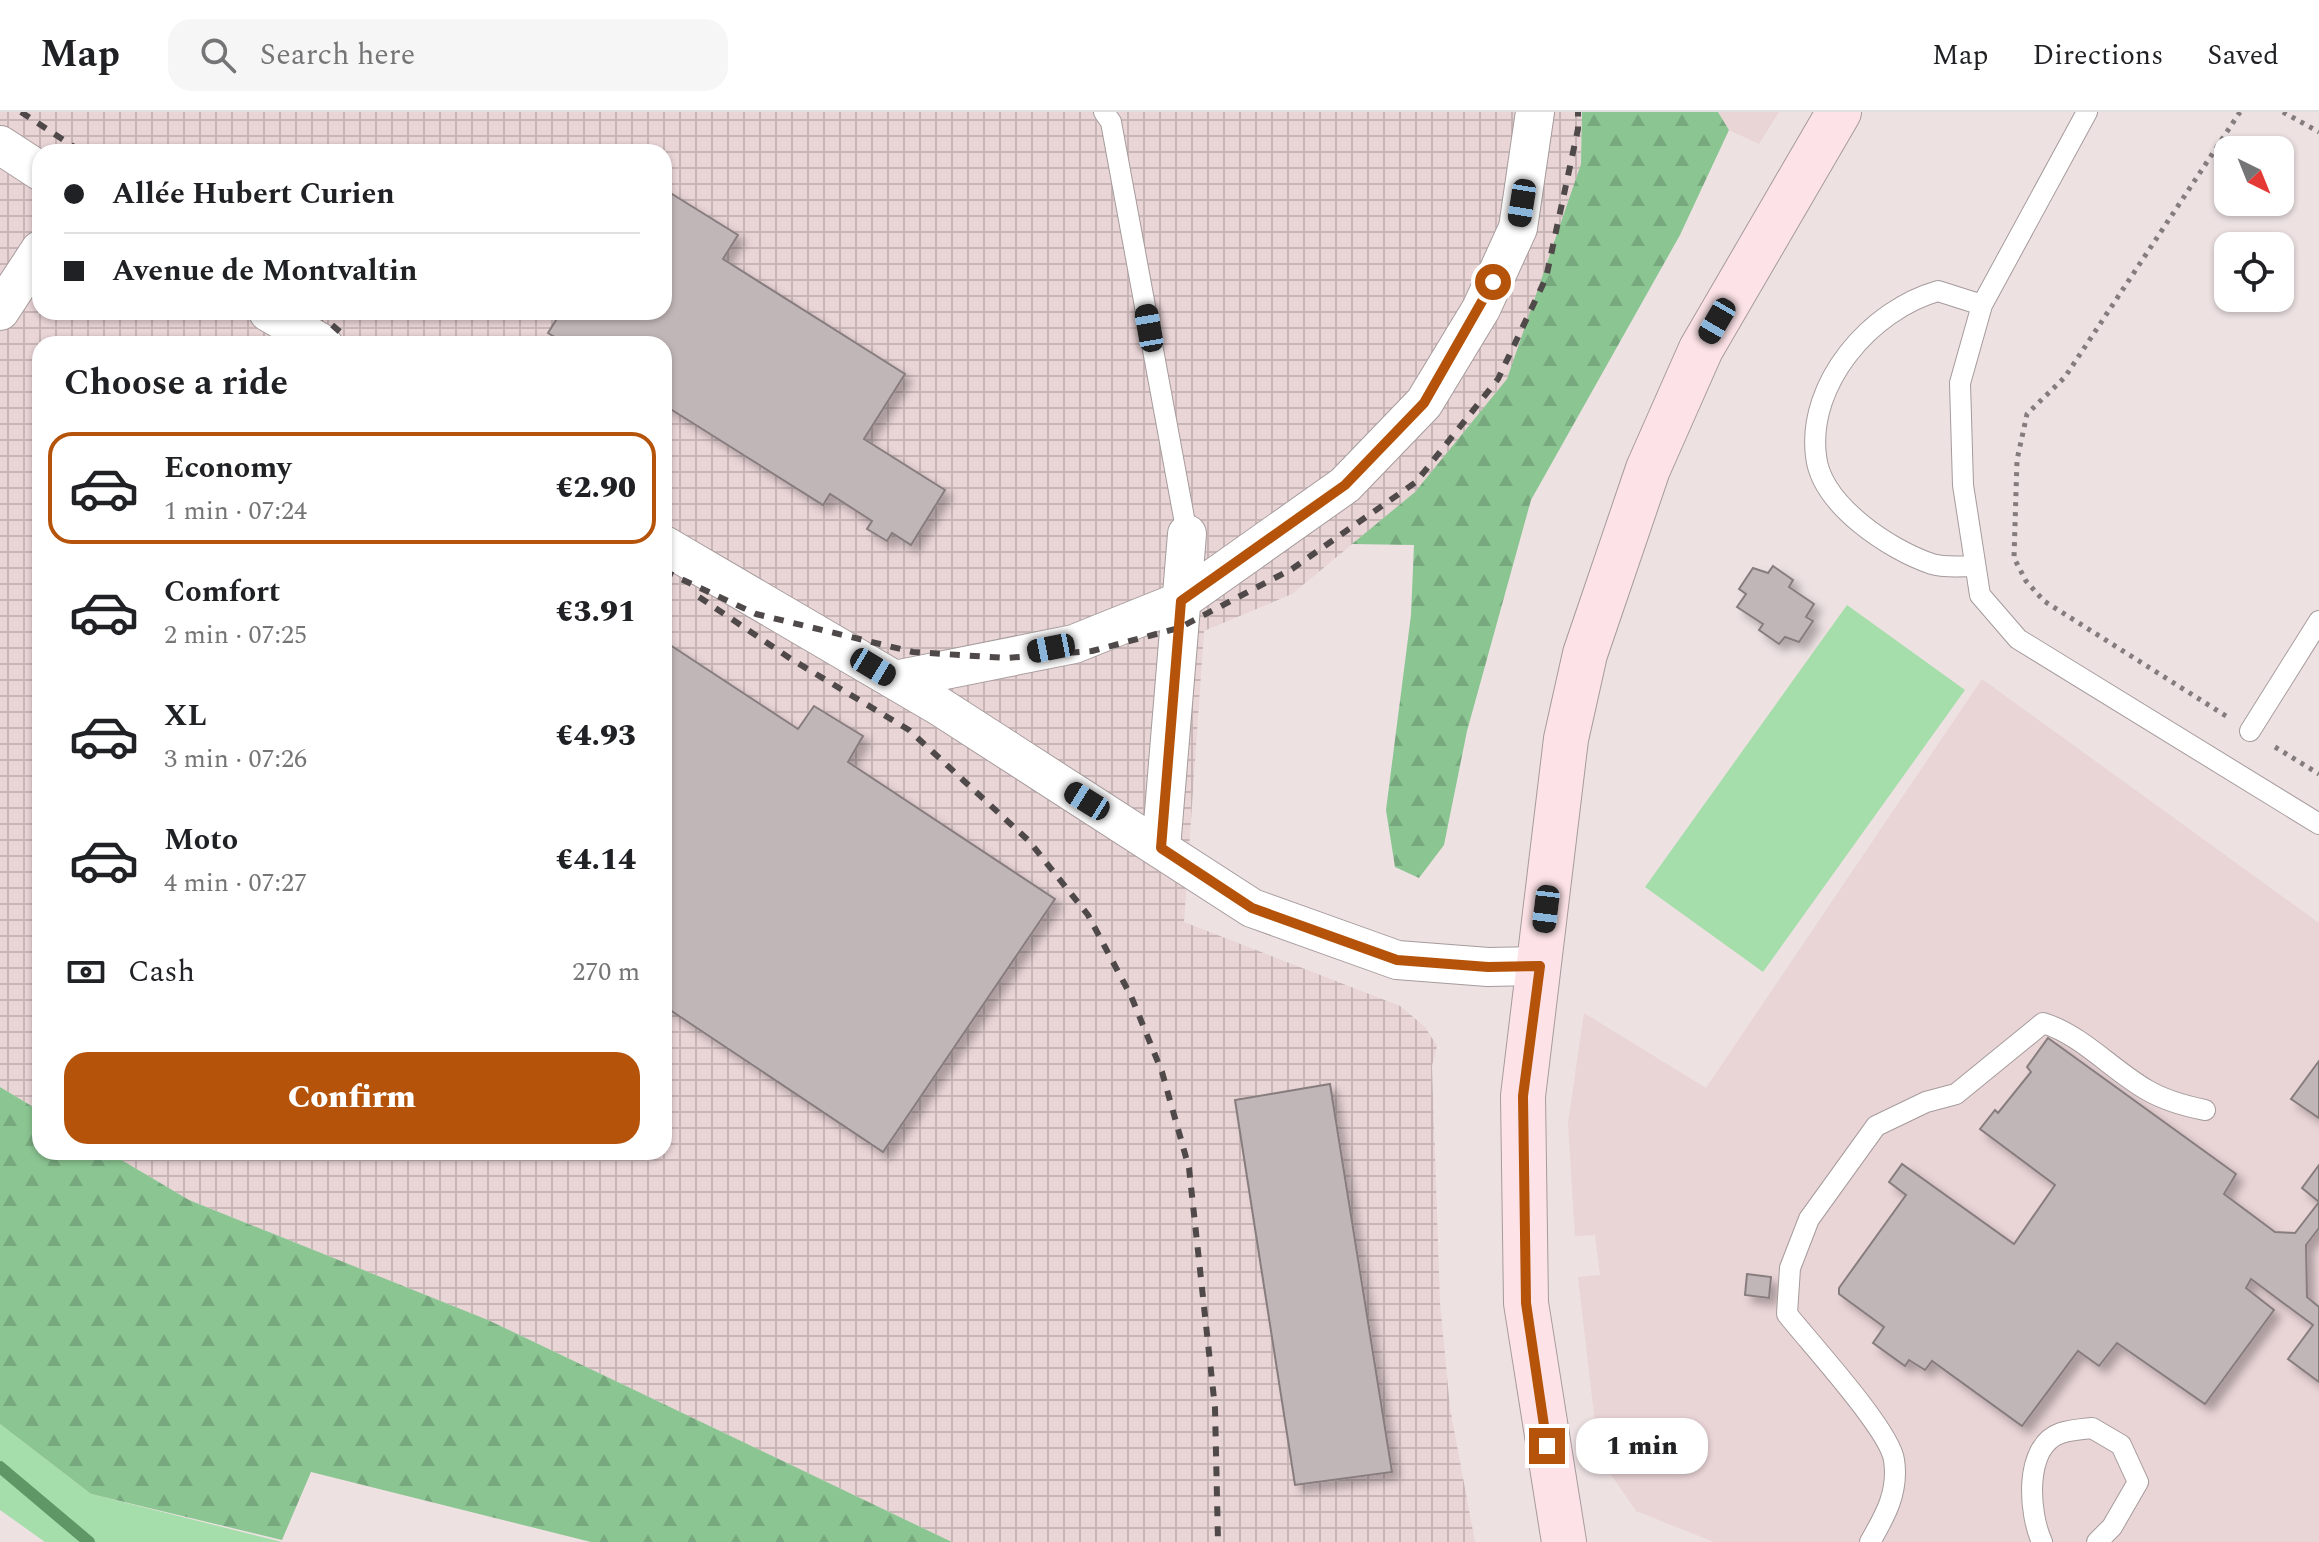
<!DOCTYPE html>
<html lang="en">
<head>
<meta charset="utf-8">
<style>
	body { margin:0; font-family:Spectral,serif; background:#f6f6f6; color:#202124; height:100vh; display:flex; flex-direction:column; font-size:30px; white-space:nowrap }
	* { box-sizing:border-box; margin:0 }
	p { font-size:26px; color:#757577 }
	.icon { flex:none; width:44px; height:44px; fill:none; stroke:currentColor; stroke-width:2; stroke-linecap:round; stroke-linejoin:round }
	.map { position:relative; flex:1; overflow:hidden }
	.drawer { position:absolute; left:32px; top:224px; width:640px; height:824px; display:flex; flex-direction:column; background:#fff; border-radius:24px; box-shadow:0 2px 6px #0004 }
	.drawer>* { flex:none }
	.banner { position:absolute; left:32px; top:32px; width:640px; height:176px; border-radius:24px; box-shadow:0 2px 6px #0004; display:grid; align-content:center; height:176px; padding:0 32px; background:#fff }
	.needle { width:52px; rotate:137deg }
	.buttons { position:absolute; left:2214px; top:24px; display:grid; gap:16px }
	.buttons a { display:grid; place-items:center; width:80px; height:80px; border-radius:16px; background:#fff; box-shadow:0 2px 6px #0004; font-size:40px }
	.end { position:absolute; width:36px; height:36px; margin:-18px; border:10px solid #b45309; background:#fff; box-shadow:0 0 0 4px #fff }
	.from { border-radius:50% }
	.bubble { position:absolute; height:56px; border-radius:24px; background:#fff; box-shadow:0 2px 6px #0004; font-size:26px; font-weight:800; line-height:56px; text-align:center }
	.car { position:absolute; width:24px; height:48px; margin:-24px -12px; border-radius:10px; box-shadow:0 0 6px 2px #0007; background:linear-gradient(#222 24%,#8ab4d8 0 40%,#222 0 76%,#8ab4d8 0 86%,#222 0) }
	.banner b { display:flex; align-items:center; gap:28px; height:76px; font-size:30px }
	.banner b+b { border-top:2px solid #e0e0e0 }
	.banner i { width:20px; height:20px; background:#202124 }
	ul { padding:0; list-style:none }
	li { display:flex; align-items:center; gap:24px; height:112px; margin:0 16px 12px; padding:0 16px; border:4px solid transparent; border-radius:24px }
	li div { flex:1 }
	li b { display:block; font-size:30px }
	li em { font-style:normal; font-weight:800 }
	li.active { border-color:#b45309 }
	li>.icon { width:72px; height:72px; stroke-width:1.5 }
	h2 { padding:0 32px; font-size:36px; line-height:96px }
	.pay { display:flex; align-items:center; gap:20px; height:88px; padding:0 32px; font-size:30px }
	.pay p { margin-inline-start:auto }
	.primary-button { display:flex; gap:16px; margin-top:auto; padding:16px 32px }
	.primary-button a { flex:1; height:92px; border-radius:24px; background:#b45309; color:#fff; font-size:32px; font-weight:800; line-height:92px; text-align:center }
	header { display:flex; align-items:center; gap:48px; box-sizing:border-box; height:112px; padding:0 40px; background:#fff; border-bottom:2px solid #e0e0e0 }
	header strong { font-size:38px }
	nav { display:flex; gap:44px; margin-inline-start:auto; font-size:28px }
	.search { width:560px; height:72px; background:#f6f6f6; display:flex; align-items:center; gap:20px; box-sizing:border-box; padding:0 28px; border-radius:24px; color:#757577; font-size:30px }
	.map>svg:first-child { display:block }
	.built { fill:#e9d4d6 }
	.industrial { fill:url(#industrial-grid); fill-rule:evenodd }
	.green { fill:#a6deab }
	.forest { fill:url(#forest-firs) }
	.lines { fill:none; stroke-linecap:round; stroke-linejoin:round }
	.stream { stroke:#5f9766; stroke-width:12 }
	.building { fill:#c1b6b7; stroke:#887d7e; stroke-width:2; filter:url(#shadow) }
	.lane-casing { stroke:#a69b9c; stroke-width:22 }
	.street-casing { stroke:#a69b9c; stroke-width:40 }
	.secondary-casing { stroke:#a69b9c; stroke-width:46 }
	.path { stroke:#847c7d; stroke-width:5; stroke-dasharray:4 6; stroke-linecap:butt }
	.lane { stroke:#fff; stroke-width:20 }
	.street { stroke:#fff; stroke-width:38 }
	.secondary { stroke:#fde3e7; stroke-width:44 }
	.rail { stroke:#4f494a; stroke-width:6; stroke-dasharray:10 10; stroke-linecap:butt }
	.route { stroke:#b45309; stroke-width:10 }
</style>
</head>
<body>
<header>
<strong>Map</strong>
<div class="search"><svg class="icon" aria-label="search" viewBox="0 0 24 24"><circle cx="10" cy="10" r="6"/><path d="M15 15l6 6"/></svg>Search here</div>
<nav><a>Map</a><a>Directions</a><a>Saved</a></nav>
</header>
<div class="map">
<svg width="2319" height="1430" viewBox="0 0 2319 1430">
	<defs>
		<pattern id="industrial-grid" width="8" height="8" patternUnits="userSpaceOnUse" patternTransform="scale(2)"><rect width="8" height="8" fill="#e9d4d6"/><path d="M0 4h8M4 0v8" fill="none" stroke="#c8b6b7"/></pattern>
		<pattern id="forest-firs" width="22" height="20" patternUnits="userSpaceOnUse" patternTransform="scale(2)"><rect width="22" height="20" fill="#8bc592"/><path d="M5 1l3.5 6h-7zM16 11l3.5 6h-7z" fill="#78a97e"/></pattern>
		<filter id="shadow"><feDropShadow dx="7" dy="7" stdDeviation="4" flood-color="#0004"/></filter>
	</defs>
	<rect width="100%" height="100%" fill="#ede1e2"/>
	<path class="built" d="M 1718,0 L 1779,0 L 1759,32 L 1729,18 Z
		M 1982,567 L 2319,811 L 2319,1430 L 1714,1430 L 1636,1399 L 1599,1345 L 1578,1165 L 1600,1163 L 1595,1123 L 1575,1124 L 1568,1011 L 1584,901 L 1706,976 Z"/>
	<path class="industrial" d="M 0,0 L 1582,0 L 1581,52 L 1507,268 L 1415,380 L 1292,482 L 1204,519 L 1184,810 L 1400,894 L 1425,915 L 1437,934 L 1432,954 L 1440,1190 L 1450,1296 L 1475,1430 L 952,1430 L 488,1208 L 189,1088 L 108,1040 L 664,1040 L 664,232 L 40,232 L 40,999 L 0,975 ZM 40,40 L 664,40 L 664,200 L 40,200 Z"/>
	<path class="green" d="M 1847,493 L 1965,578 L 1763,860 L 1645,775 Z
		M 0,1312 L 91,1382 L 282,1430 L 45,1430 L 0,1398 Z"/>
	<path class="forest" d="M 1582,0 L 1718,0 L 1729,18 L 1680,123 L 1531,388 L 1467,619 L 1444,733 L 1419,766 L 1395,755 L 1386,698 L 1411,503 L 1414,433 L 1352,432 L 1415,380 L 1507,267 L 1581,52 Z
		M 0,975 L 40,999 L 40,1040 L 108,1040 L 189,1088 L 488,1208 L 952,1430 L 591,1430 L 311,1360 L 282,1428 L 91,1382 L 0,1312 Z"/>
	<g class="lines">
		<path class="stream" d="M 0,1355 L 89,1430"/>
	</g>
	<path class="building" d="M 664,77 L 738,123 L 723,147 L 905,262 L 864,327 L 945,378 L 911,433 L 892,421 L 887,429 L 867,417 L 872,409 L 830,382 L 823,393 L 664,293 L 664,232 L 566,232 L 548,221 L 561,200 L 664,200 Z
		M 1773,454 L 1793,468 L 1789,475 L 1814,492 L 1806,505 L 1813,509 L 1799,530 L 1785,525 L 1779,532 L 1759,518 L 1763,512 L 1737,495 L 1746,482 L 1739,477 L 1753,456 L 1768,461 Z
		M 664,529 L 798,617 L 814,594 L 863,624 L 848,650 L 1055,787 L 883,1040 L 664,894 Z
		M 2048,926 L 2236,1062 L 2224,1082 L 2275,1120 L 2295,1121 L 2319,1090 L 2302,1076 L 2319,1053 L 2319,1116 L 2306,1133 L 2307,1185 L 2319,1195 L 2319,1270 L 2288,1247 L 2313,1213 L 2251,1167 L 2246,1176 L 2274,1198 L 2205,1292 L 2117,1231 L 2099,1254 L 2078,1239 L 2022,1314 L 1932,1249 L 1925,1258 L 1909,1248 L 1905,1254 L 1873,1231 L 1884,1215 L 1839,1182 L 1839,1176 L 1906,1083 L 1889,1070 L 1902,1052 L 2014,1132 L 2055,1073 L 1980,1017 L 1995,998 L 1998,1001 L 2031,960 L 2027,955 Z
		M 2319,949 L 2319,1006 L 2291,987 Z
		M 1330,972 L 1392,1360 L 1295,1373 L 1235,988 Z
		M 1747,1162 L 1771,1165 L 1769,1186 L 1745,1183 Z"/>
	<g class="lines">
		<g class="lane-casing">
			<path id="lane" d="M 1104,0 L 1111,10 L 1187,422
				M 2087,0 L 1982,193 L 1960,271 L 1963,373 L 1980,483 L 2018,527 L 2319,712
				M 1975,454 C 1962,454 1945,456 1932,452 C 1890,438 1821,393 1816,344 C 1807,271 1871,198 1938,179 L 1982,193
				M 2250,619 L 2319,509
				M 1870,1430 C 1885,1404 1899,1380 1894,1348 C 1890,1318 1809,1230 1787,1202 L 1790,1156 L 1809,1107 L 1876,1014 L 1926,990 L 1956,982 L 2043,911 C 2082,923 2112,958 2147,978 C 2164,988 2185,994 2205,998
				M 2042,1430 C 2029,1402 2023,1334 2061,1321 C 2070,1318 2082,1317 2092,1316 L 2121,1333 L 2138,1370 L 2112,1415 L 2097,1430"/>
		</g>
		<g class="street-casing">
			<path id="street" d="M 0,33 L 40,59
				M 0,199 L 40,138
				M 268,200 L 323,232
				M 664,433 L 939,594 L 1252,796 L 1397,848 L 1488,855 L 1540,854
				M 895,568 L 1074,532 L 1181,489 L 1345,373 L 1424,291 L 1481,197 L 1518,116 L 1535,0
				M 1161,736 L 1187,422"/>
		</g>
		<g class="secondary-casing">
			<path id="secondary" d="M 1564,1430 L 1526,1191 L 1523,984 L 1566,627 L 1585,542 L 1648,357 L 1701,237 L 1839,0"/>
		</g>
		<path class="path" d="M 2283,0 L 2319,20
			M 2226,604 L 2044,489 L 2026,469 L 2014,446 L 2017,348 L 2027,302 L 2065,265 L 2240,0
			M 2275,635 L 2319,662"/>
		<use href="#lane" class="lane"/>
		<use href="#street" class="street"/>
		<use href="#secondary" class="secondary"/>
		<path class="rail" d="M 21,0 L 82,40
			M 317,200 L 354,232
			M 664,459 L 756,502 L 913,540 L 1006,546 L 1092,539 L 1179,516 L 1292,457 L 1416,370 L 1498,267 L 1546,166 L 1578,17 L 1578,0
			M 699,485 L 791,547 L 909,618 L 1029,729 L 1088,803 L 1131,884 L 1162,960 L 1189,1056 L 1215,1296 L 1218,1430"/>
	</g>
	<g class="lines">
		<path class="route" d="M 1493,170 L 1424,291 L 1345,373 L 1181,489 L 1161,736 L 1252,796 L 1397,848 L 1488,855 L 1540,854 L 1523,984 L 1526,1191 L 1547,1334"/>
	</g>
</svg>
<div class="buttons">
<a><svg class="needle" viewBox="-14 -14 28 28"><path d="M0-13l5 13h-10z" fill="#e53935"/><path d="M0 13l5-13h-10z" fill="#757577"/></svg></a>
<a><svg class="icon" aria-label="locate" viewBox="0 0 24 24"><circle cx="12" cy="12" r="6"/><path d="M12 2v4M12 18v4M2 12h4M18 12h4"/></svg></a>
</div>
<i class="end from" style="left:1493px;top:170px"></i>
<i class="end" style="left:1547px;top:1334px"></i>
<div class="bubble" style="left:1576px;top:1306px;width:132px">1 min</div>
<i class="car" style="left:1522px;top:91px;rotate:189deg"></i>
<i class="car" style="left:1717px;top:209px;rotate:210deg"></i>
<i class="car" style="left:1149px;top:216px;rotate:350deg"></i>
<i class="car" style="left:1051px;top:536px;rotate:259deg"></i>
<i class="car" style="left:873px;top:555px;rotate:121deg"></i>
<i class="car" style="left:1087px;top:689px;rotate:302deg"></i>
<i class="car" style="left:1546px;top:797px;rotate:187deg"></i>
<div class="banner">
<b><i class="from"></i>Allée Hubert Curien</b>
<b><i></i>Avenue de Montvaltin</b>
</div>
<section class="drawer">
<h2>Choose a ride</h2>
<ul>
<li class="active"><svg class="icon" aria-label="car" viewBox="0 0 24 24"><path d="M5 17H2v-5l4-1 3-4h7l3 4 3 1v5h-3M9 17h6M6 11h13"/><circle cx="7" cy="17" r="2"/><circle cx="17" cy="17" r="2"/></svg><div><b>Economy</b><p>1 min · 07:24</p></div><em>€2.90</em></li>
<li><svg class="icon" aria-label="car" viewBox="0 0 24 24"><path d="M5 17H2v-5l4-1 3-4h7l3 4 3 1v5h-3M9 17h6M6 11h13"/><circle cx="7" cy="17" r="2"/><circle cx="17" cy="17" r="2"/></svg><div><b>Comfort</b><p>2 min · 07:25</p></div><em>€3.91</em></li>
<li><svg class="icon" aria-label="car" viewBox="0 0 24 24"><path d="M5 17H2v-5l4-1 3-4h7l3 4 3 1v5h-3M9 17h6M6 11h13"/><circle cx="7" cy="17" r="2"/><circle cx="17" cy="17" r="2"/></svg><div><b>XL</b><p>3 min · 07:26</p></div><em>€4.93</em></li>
<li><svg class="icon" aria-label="car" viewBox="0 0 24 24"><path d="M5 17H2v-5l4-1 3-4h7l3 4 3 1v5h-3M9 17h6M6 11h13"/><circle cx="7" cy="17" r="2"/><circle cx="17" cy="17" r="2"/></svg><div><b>Moto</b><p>4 min · 07:27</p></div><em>€4.14</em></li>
</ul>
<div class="pay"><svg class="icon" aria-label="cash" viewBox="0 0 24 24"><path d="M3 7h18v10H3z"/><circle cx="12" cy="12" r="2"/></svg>Cash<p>270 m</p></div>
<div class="primary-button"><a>Confirm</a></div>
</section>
</div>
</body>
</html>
